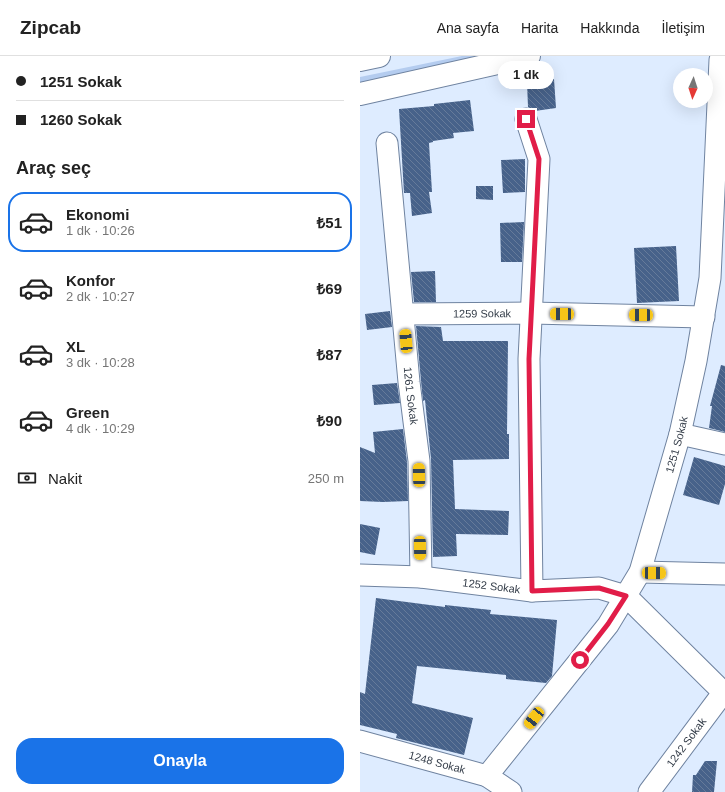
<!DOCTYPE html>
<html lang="tr">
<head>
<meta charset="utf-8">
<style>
	body { margin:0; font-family:Arial,sans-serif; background:#f6f6f6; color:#222; height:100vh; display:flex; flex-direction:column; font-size:15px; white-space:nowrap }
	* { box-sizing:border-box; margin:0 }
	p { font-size:13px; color:#767676 }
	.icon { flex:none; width:22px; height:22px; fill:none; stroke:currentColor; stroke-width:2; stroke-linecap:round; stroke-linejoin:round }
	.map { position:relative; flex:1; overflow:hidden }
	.panel { display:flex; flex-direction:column; background:#fff; width:360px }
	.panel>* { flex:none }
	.hud { display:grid; align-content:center; height:88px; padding:0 16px; background:#fff }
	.needle { width:26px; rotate:183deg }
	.buttons { position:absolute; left:313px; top:12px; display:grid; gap:8px }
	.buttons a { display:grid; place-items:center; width:40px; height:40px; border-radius:50%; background:#fff; box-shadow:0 4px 16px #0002; font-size:20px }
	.end { position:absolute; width:18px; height:18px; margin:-9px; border:5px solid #e11d48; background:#fff; box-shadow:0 0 0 2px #fff }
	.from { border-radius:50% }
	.bubble { position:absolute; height:28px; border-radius:14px; background:#fff; box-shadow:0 4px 16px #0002; font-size:13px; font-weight:700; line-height:28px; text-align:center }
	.car { position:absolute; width:12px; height:24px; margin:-12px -6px; border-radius:5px; box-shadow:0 0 3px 1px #0007; background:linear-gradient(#f5c518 24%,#345 0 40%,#f5c518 0 76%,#345 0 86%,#f5c518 0) }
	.hud b { display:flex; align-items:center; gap:14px; height:38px; font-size:15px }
	.hud b+b { border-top:1px solid #e0e0e0 }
	.hud i { width:10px; height:10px; background:#222 }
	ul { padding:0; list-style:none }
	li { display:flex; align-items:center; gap:12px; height:60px; margin:0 8px 6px; padding:0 8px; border:2px solid transparent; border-radius:16px }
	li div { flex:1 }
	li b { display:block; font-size:15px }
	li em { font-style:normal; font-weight:700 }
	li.on { border-color:#1a73e8 }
	li>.icon { width:36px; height:36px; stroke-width:1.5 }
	h2 { padding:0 16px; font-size:18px; line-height:48px }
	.pay { display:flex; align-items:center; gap:10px; height:44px; padding:0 16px; font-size:15px }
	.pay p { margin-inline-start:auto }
	.action { display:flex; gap:8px; margin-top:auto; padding:8px 16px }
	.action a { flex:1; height:46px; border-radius:16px; background:#1a73e8; color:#fff; font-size:16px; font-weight:700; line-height:46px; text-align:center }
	header { display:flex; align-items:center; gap:24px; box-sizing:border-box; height:56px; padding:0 20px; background:#fff; border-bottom:1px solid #e0e0e0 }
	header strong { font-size:19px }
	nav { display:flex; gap:22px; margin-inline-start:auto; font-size:14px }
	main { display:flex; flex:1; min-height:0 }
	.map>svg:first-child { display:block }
	.green { fill:#b4ccef }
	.building { fill:url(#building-back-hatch) }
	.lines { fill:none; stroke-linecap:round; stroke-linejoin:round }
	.minor-casing { stroke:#6f83a0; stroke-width:23 }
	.trunk-casing { stroke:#6f83a0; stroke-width:24 }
	.minor { stroke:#fff; stroke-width:21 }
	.trunk { stroke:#fff; stroke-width:22 }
	.route { stroke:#e11d48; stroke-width:5 }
	.labels { text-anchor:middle; stroke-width:4; stroke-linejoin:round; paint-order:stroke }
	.street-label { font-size:11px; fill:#343d49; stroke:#deecff }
</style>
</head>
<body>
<header>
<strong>Zipcab</strong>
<nav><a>Ana sayfa</a><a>Harita</a><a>Hakkında</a><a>İletişim</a></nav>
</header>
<main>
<section class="panel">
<div class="hud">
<b><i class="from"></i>1251 Sokak</b>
<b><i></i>1260 Sokak</b>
</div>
<h2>Araç seç</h2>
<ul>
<li class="on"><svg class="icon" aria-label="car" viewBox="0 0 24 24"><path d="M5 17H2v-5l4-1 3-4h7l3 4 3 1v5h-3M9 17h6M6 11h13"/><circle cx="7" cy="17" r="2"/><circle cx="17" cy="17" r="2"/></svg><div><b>Ekonomi</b><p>1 dk · 10:26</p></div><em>₺51</em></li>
<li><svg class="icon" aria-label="car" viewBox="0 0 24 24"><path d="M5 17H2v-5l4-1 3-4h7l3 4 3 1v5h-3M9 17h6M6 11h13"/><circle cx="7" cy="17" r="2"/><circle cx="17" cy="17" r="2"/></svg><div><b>Konfor</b><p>2 dk · 10:27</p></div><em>₺69</em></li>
<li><svg class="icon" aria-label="car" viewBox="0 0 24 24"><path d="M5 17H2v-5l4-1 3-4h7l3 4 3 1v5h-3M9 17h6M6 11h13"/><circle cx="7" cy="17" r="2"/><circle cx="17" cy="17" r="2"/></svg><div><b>XL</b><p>3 dk · 10:28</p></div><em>₺87</em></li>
<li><svg class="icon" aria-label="car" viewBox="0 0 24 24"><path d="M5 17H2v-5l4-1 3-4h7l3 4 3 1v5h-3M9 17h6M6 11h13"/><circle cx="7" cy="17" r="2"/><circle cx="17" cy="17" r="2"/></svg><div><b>Green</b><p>4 dk · 10:29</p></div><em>₺90</em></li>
</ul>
<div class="pay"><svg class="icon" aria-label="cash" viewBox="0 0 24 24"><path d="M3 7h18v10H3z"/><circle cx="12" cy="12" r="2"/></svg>Nakit<p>250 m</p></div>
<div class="action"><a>Onayla</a></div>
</section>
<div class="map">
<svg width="365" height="736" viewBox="0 0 365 736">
	<defs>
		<pattern id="building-back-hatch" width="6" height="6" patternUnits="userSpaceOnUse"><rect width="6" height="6" fill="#47628a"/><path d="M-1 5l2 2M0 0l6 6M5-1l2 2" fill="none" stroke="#667b9a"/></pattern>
	</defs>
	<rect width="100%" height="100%" fill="#deecff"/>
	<path class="green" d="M 102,0 L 138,0 L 0,30 L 0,21 Z"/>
	<path class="building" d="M 194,23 L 196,52 L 175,55 L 168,51 L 167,26 Z
		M 110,44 L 114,75 L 93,77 L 94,82 L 73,85 L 73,86 L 69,87 L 72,136 L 69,136 L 72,157 L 52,160 L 50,137 L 44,137 L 39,53 L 74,50 L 74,48 Z
		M 165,103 L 165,136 L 143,137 L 141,104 Z
		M 116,130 L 133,130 L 133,144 L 116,143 Z
		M 164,166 L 162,206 L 141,206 L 140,167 Z
		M 316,190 L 319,245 L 277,247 L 274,192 Z
		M 75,215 L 76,246 L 54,246 L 51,216 Z
		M 30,255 L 32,271 L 7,274 L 5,258 Z
		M 56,270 L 81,271 L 83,285 L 148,285 L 147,378 L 149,378 L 149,403 L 93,404 L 95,453 L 149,455 L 148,479 L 96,478 L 97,500 L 73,501 L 71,403 L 65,344 L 63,345 L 61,325 Z
		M 361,309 L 365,310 L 365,376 L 349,372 L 352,350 L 350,350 Z
		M 37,327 L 40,347 L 14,349 L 12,329 Z
		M 43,373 L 47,406 L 48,445 L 23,446 L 0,445 L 0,391 L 15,397 L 13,376 Z
		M 334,401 L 365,410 L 365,428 L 359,449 L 323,439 Z
		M 0,468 L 20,472 L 15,499 L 0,496 Z
		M 16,542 L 85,551 L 85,549 L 131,554 L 130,558 L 197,564 L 192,620 L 186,627 L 146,623 L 146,619 L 57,610 L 52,647 L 113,662 L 104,699 L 36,682 L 37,678 L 0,669 L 0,636 L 5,638 Z
		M 345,705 L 357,705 L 354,736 L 332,736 L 333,719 L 336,719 Z"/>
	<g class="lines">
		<g class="minor-casing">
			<g id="minor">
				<path d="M 166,63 L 179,103 L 169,303 L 172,535"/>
				<path id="s1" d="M 27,87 L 49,326 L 59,405 L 61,521"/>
				<path id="s2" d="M 44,258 L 171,257 L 344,261"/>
				<path d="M 320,378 L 365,388"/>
				<path d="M 280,516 L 365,518"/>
				<path id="s3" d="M 0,519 L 61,521 L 172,535 L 239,532 L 266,540 L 365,638"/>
				<path id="s4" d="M 0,685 L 127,720 L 151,736"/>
				<path id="s5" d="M 127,720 L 248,569 L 280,516 L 320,378 L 336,305 L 350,222 L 360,4"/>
				<path id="s6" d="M 289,736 L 363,637"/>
			</g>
		</g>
		<g class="trunk-casing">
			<path id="trunk" d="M 0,4 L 19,0
				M 0,38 L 169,0"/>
		</g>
		<use href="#minor" class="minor"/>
		<use href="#trunk" class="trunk"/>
	</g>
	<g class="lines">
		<path class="route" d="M 166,63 L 179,103 L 169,303 L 172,535 L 239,532 L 266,540 L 248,568 L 220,604"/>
	</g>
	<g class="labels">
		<g class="street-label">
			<text dy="4" stroke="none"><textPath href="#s2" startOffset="78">1259 Sokak</textPath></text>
			<text dy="4" stroke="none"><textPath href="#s1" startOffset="254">1261 Sokak</textPath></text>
			<text dy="4" stroke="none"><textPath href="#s5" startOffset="388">1251 Sokak</textPath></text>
			<text dy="4" stroke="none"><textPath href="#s3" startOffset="132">1252 Sokak</textPath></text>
			<text dy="4" stroke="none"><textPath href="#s6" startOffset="62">1242 Sokak</textPath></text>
			<text dy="4" stroke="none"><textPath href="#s4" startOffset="80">1248 Sokak</textPath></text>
		</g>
	</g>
</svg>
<div class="buttons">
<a><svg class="needle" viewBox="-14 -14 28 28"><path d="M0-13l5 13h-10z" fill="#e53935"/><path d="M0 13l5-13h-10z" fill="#767676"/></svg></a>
</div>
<i class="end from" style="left:220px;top:604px"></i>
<i class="end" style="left:166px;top:63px"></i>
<div class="bubble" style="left:138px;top:5px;width:56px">1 dk</div>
<i class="car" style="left:202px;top:258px;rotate:271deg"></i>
<i class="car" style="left:281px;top:259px;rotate:271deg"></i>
<i class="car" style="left:46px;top:285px;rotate:355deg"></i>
<i class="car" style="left:59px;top:419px;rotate:359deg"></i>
<i class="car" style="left:60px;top:492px;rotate:179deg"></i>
<i class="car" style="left:294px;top:517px;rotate:91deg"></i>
<i class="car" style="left:174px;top:662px;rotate:218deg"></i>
</div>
</main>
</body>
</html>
